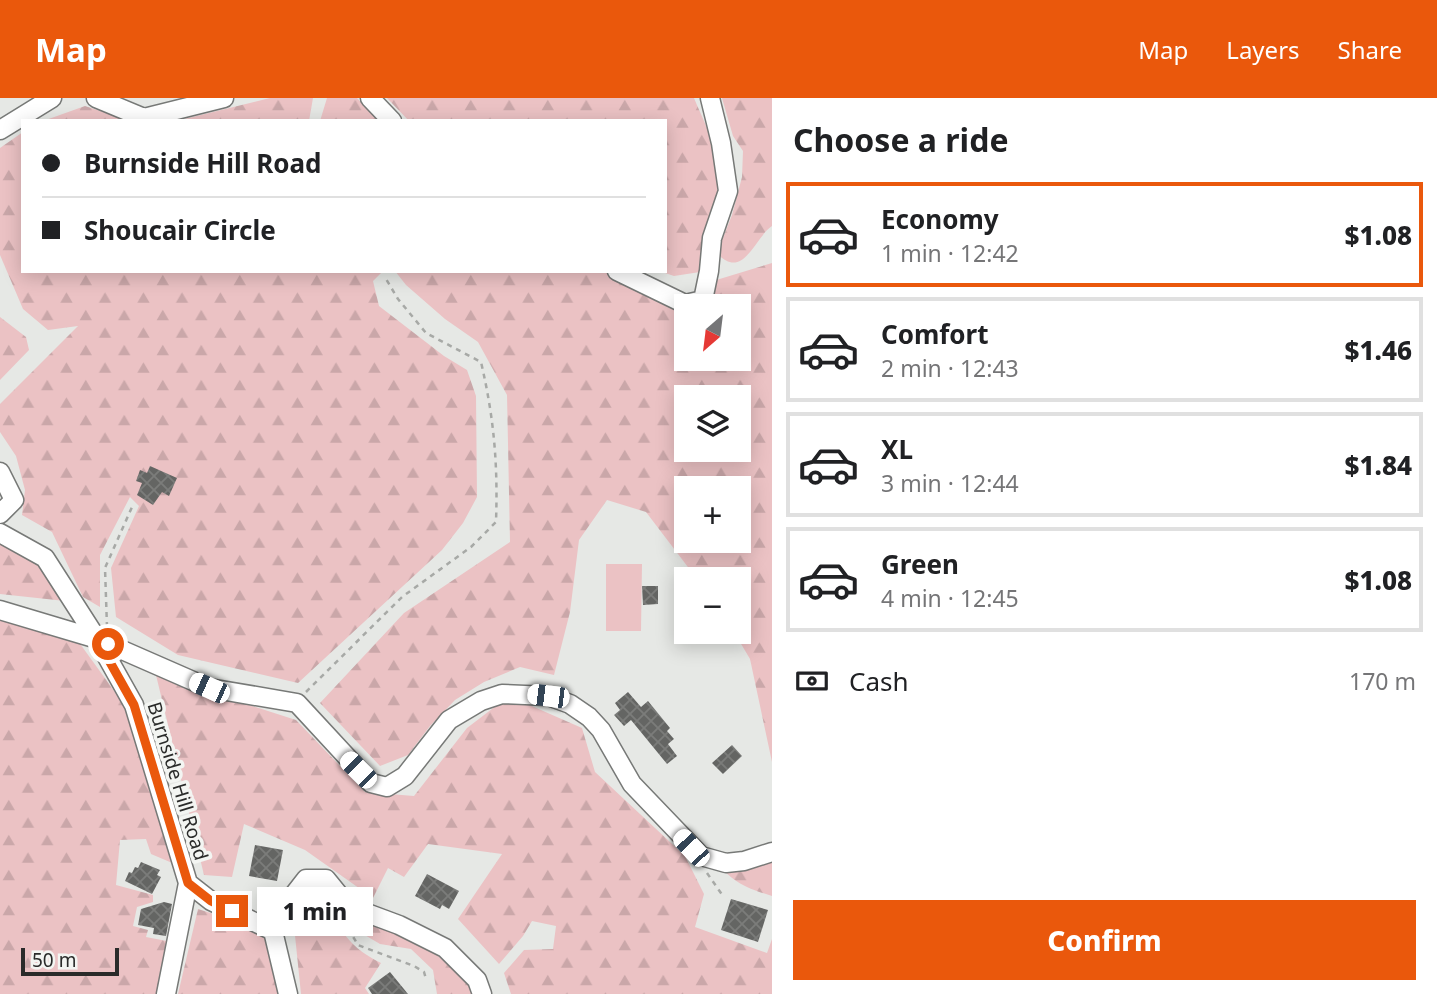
<!DOCTYPE html>
<html lang="en">
<head>
<meta charset="utf-8">
<style>
	body { margin:0; font-family:"Noto Sans",sans-serif; background:#f6f6f6; color:#202124; height:100vh; display:flex; flex-direction:column; font-size:26px; white-space:nowrap }
	* { box-sizing:border-box; margin:0 }
	p { font-size:23px; color:#757577 }
	.icon { flex:none; width:38px; height:38px; fill:none; stroke:currentColor; stroke-width:2; stroke-linecap:round; stroke-linejoin:round }
	.map { position:relative; flex:1; overflow:hidden }
	.sheet { display:flex; flex-direction:column; background:#fff; width:665px }
	.sheet>* { flex:none }
	.banner { position:absolute; left:21px; top:21px; width:646px; height:154px; border-radius:0px; box-shadow:0 4px 18px #0003; display:grid; align-content:center; height:154px; padding:0 21px; background:#fff }
	.needle { width:46px; rotate:208deg }
	.fabs { position:absolute; left:674px; top:196px; display:grid; gap:14px }
	.fabs a { display:grid; place-items:center; width:77px; height:77px; border-radius:0px; background:#fff; box-shadow:0 4px 18px #0003; font-size:35px }
	.scale { position:absolute; left:21px; bottom:18px; width:98px; box-sizing:border-box; padding-left:7px; border:4px solid #2a2b2a; border-top:0; font-size:19px; line-height:24px; white-space:nowrap; color:#2a2b2a; -webkit-text-stroke:5px #f3f5f2; paint-order:stroke }
	.end { position:absolute; width:32px; height:32px; margin:-16px; border:9px solid #ea580c; background:#fff; box-shadow:0 0 0 4px #fff }
	.from { border-radius:50% }
	.bubble { position:absolute; height:49px; border-radius:0px; background:#fff; box-shadow:0 4px 18px #0003; font-size:23px; font-weight:800; line-height:49px; text-align:center }
	.car { position:absolute; width:21px; height:42px; margin:-21px -10px; border-radius:9px; box-shadow:0 0 5px 2px #0007; background:linear-gradient(#fff 24%,#345 0 40%,#fff 0 76%,#345 0 86%,#fff 0) }
	.banner b { display:flex; align-items:center; gap:24px; height:66px; font-size:26px }
	.banner b+b { border-top:2px solid #e0e0e0 }
	.banner i { width:18px; height:18px; background:#202124 }
	ul { padding:0; list-style:none }
	li { display:flex; align-items:center; gap:21px; height:105px; margin:0 14px 10px; padding:0 7px; border:4px solid #e0e0e0; border-radius:0px }
	li div { flex:1 }
	li b { display:block; font-size:26px }
	li em { font-style:normal; font-weight:800 }
	li.on { border-color:#ea580c }
	li>.icon { width:63px; height:63px; stroke-width:1.5 }
	h2 { padding:0 21px; font-size:32px; line-height:84px }
	.pay { display:flex; align-items:center; gap:18px; height:77px; padding:0 21px; font-size:26px }
	.pay p { margin-inline-start:auto }
	.action { display:flex; gap:14px; margin-top:auto; padding:14px 21px }
	.action a { flex:1; height:80px; border-radius:0px; background:#ea580c; color:#fff; font-size:28px; font-weight:800; line-height:80px; text-align:center }
	header { display:flex; align-items:center; gap:42px; box-sizing:border-box; height:98px; padding:0 35px; background:#ea580c; color:#fff }
	header strong { font-size:33px }
	nav { display:flex; gap:38px; margin-inline-start:auto; font-size:24px }
	main { display:flex; flex:1; min-height:0 }
	.map>svg:first-child { display:block }
	.forest { fill:url(#forest-firs); fill-rule:evenodd }
	.pitch { fill:#ebc2c4 }
	.building { fill:url(#building-cross-hatch) }
	.lines { fill:none; stroke-linecap:round; stroke-linejoin:round }
	.minor-casing { stroke:#777977; stroke-width:21 }
	.path { stroke:#a7a9a6; stroke-width:2.5; stroke-dasharray:5 5; stroke-linecap:butt }
	.minor { stroke:#fff; stroke-width:18 }
	.route { stroke:#ea580c; stroke-width:9 }
	.labels { text-anchor:middle; stroke-width:7; stroke-linejoin:round; paint-order:stroke }
	.street-label { font-size:19px; fill:#2a2b2a; stroke:#f3f5f2 }
</style>
</head>
<body>
<header>
<strong>Map</strong>
<nav><a>Map</a><a>Layers</a><a>Share</a></nav>
</header>
<main>
<div class="map">
<svg width="772" height="896" viewBox="0 0 772 896">
	<defs>
		<pattern id="forest-firs" width="22" height="20" patternUnits="userSpaceOnUse" patternTransform="scale(1.75)"><rect width="22" height="20" fill="#ebc2c4"/><path d="M5 1l3.5 6h-7zM16 11l3.5 6h-7z" fill="#caa7a9"/></pattern>
		<pattern id="building-cross-hatch" width="8" height="8" patternUnits="userSpaceOnUse" patternTransform="scale(1.75)"><rect width="8" height="8" fill="#646563"/><path d="M0 0l8 8M0 8l8-8" fill="none" stroke="#7b7c7a"/></pattern>
	</defs>
	<rect width="100%" height="100%" fill="#e6e8e5"/>
	<path class="forest" d="M 270,0 L 313,0 L 309,23 L 176,23 Z
		M 327,0 L 357,0 L 378,23 L 320,23 Z
		M 387,0 L 694,0 C 701,17 710,34 714,51 C 724,94 710,133 700,174 L 674,178 L 659,173 L 665,173 L 665,23 L 409,23 Z
		M 722,0 L 772,0 L 772,128 C 755,139 743,184 717,155 L 732,117 L 742,79 L 743,53 L 733,38 Z
		M 85,8 L 131,23 L 43,23 Z
		M 23,34 L 23,173 L 383,173 L 373,183 L 379,208 L 444,258 L 467,272 L 476,298 L 477,399 L 463,425 L 442,452 L 298,585 L 178,557 L 116,519 L 111,470 L 139,408 L 130,399 L 100,457 L 100,509 L 83,499 L 52,434 L 22,417 L 25,392 L 16,358 L 0,334 L 0,306 L 78,228 L 48,232 L 23,211 L 0,157 L 0,50 Z
		M 772,165 L 772,664 L 750,561 L 734,534 L 738,534 L 738,481 L 697,481 L 646,414 L 607,402 L 579,442 L 570,514 L 554,577 L 520,569 L 484,584 L 455,602 L 430,628 L 408,657 L 380,668 L 320,605 L 404,515 L 510,444 L 507,297 L 478,244 L 445,221 L 406,187 L 395,173 L 611,173 L 686,210 L 686,261 L 738,261 L 738,208 L 699,208 L 713,183 ZM 686,299 L 738,299 L 738,352 L 686,352 ZM 686,390 L 738,390 L 738,443 L 686,443 Z
		M 0,219 L 26,239 L 29,252 L 0,282 Z
		M 0,444 L 43,468 L 65,503 L 0,496 Z
		M 0,522 L 78,543 L 128,612 L 177,767 L 151,756 L 146,741 L 120,742 L 116,787 L 153,797 L 153,804 L 137,809 L 133,828 L 148,832 L 146,839 L 172,844 L 161,896 L 0,896 Z
		M 156,577 L 296,622 L 365,694 L 414,698 L 467,630 L 509,598 L 582,630 L 595,674 L 685,758 L 704,796 L 695,829 L 767,855 L 772,841 L 772,896 L 511,896 L 504,875 L 524,852 L 553,851 L 556,828 L 532,823 L 523,838 L 499,866 L 458,821 L 502,756 L 428,746 L 404,779 L 388,770 L 373,800 L 305,752 L 244,726 L 232,779 L 204,777 Z
		M 709,756 L 772,757 L 772,798 C 739,788 731,782 709,756 Z
		M 311,789 L 324,789 C 337,827 343,846 381,865 L 365,890 L 369,896 L 301,896 L 293,818 Z
		M 198,811 L 266,833 L 281,896 L 178,896 Z
		M 353,816 L 428,849 L 472,888 L 475,896 L 437,896 L 433,872 L 411,851 L 380,846 L 363,836 Z"/>
	<path class="pitch" d="M 606,466 L 642,466 L 641,533 L 606,533 Z"/>
	<path class="building" d="M 150,368 L 177,380 L 169,398 L 162,394 L 153,407 L 137,397 L 142,385 L 136,383 L 140,372 L 147,375 Z
		M 642,488 L 658,488 L 658,506 L 643,507 Z
		M 628,594 L 641,609 L 648,603 L 670,630 L 667,633 L 674,641 L 668,646 L 677,658 L 667,666 L 631,622 L 624,628 L 614,617 L 620,612 L 615,605 Z
		M 732,647 L 742,658 L 723,676 L 712,665 Z
		M 255,747 L 283,752 L 277,783 L 249,778 Z
		M 141,764 L 160,772 L 157,777 L 161,779 L 152,796 L 125,783 L 129,774 L 132,775 L 135,769 L 138,770 Z
		M 427,776 L 459,793 L 449,811 L 442,807 L 440,811 L 415,798 Z
		M 731,801 L 768,812 L 758,844 L 721,832 Z
		M 164,804 L 172,806 L 166,838 L 153,836 L 154,830 L 138,827 L 141,811 Z
		M 390,874 L 408,896 L 372,896 L 368,890 Z"/>
	<g class="lines">
		<g class="minor-casing">
			<path id="minor" d="M 96,0 L 144,20 L 224,0
				M 370,0 L 392,23
				M 0,32 L 52,0
				M 617,173 L 685,206 L 703,202 L 709,173 L 712,140 L 728,93 L 721,45 L 710,0
				M 0,374 L 14,402 L 0,416
				M 0,435 L 45,460 L 97,541 L 134,607 L 188,785 L 166,896
				M 0,512 L 97,541 L 209,590 L 297,605 L 371,685 L 387,689 L 405,678 L 449,622 L 481,603 L 502,596 L 548,598 L 570,606 L 589,619 L 601,632 L 632,686 L 701,758 L 726,765 L 744,763 L 772,754
				M 188,785 L 211,803 L 273,833 L 288,896
				M 273,833 L 292,799 L 306,781 L 326,781 L 348,808 L 399,827 L 445,850 L 477,882 L 482,896"/>
		</g>
		<path class="path" d="M 107,529 L 105,470 L 132,409
			M 306,594 L 402,499 L 471,449 L 496,424 C 498,366 494,320 481,264 L 426,235 L 398,201 L 386,181
			M 707,775 L 723,798
			M 343,822 L 358,847 L 414,868 L 424,874 L 426,881"/>
		<use href="#minor" class="minor"/>
	</g>
	<g class="lines">
		<path class="route" d="M 108,546 L 97,541 L 134,607 L 188,785 L 211,803 L 232,813"/>
	</g>
	<g class="labels">
		<g class="street-label">
			<text transform="translate(178 683) rotate(73)" y="7">Burnside Hill Road</text>
		</g>
	</g>
</svg>
<div class="fabs">
<a><svg class="needle" viewBox="-14 -14 28 28"><path d="M0-13l5 13h-10z" fill="#e53935"/><path d="M0 13l5-13h-10z" fill="#757577"/></svg></a>
<a><svg class="icon" aria-label="layers" viewBox="0 0 24 24"><path d="M12 4l9 5-9 5-9-5zM3 14l9 5 9-5"/></svg></a>
<a>+</a>
<a>−</a>
</div>
<div class="scale">50 m</div>
<i class="end from" style="left:108px;top:546px"></i>
<i class="end" style="left:232px;top:813px"></i>
<div class="bubble" style="left:257px;top:789px;width:116px">1 min</div>
<i class="car" style="left:209px;top:590px;rotate:294deg"></i>
<i class="car" style="left:548px;top:598px;rotate:277deg"></i>
<i class="car" style="left:358px;top:672px;rotate:315deg"></i>
<i class="car" style="left:691px;top:750px;rotate:317deg"></i>
<div class="banner">
<b><i class="from"></i>Burnside Hill Road</b>
<b><i></i>Shoucair Circle</b>
</div>
</div>
<section class="sheet">
<h2>Choose a ride</h2>
<ul>
<li class="on"><svg class="icon" aria-label="car" viewBox="0 0 24 24"><path d="M5 17H2v-5l4-1 3-4h7l3 4 3 1v5h-3M9 17h6M6 11h13"/><circle cx="7" cy="17" r="2"/><circle cx="17" cy="17" r="2"/></svg><div><b>Economy</b><p>1 min · 12:42</p></div><em>$1.08</em></li>
<li><svg class="icon" aria-label="car" viewBox="0 0 24 24"><path d="M5 17H2v-5l4-1 3-4h7l3 4 3 1v5h-3M9 17h6M6 11h13"/><circle cx="7" cy="17" r="2"/><circle cx="17" cy="17" r="2"/></svg><div><b>Comfort</b><p>2 min · 12:43</p></div><em>$1.46</em></li>
<li><svg class="icon" aria-label="car" viewBox="0 0 24 24"><path d="M5 17H2v-5l4-1 3-4h7l3 4 3 1v5h-3M9 17h6M6 11h13"/><circle cx="7" cy="17" r="2"/><circle cx="17" cy="17" r="2"/></svg><div><b>XL</b><p>3 min · 12:44</p></div><em>$1.84</em></li>
<li><svg class="icon" aria-label="car" viewBox="0 0 24 24"><path d="M5 17H2v-5l4-1 3-4h7l3 4 3 1v5h-3M9 17h6M6 11h13"/><circle cx="7" cy="17" r="2"/><circle cx="17" cy="17" r="2"/></svg><div><b>Green</b><p>4 min · 12:45</p></div><em>$1.08</em></li>
</ul>
<div class="pay"><svg class="icon" aria-label="cash" viewBox="0 0 24 24"><path d="M3 7h18v10H3z"/><circle cx="12" cy="12" r="2"/></svg>Cash<p>170 m</p></div>
<div class="action"><a>Confirm</a></div>
</section>
</main>
</body>
</html>
